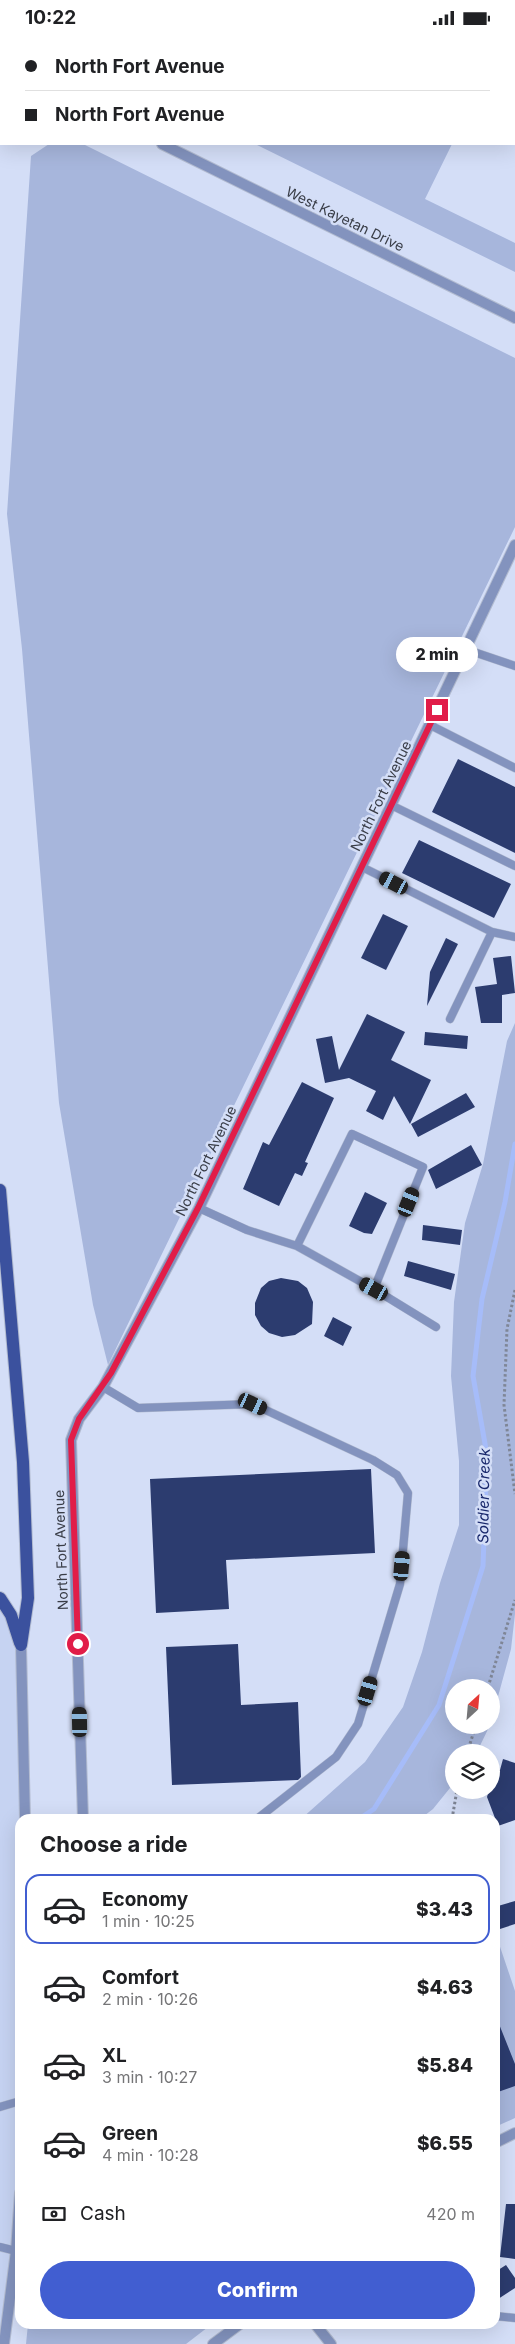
<!DOCTYPE html>
<html lang="en">
<head>
<meta charset="utf-8">
<style>
	body { margin:0; font-family:Inter,sans-serif; background:#f2f2f2; color:#202124; height:100vh; display:flex; flex-direction:column; font-size:19px; white-space:nowrap }
	* { box-sizing:border-box; margin:0 }
	p { font-size:16px; color:#757577 }
	.icon { flex:none; width:28px; height:28px; fill:none; stroke:currentColor; stroke-width:2; stroke-linecap:round; stroke-linejoin:round }
	.map { position:relative; flex:1; overflow:hidden }
	.drawer { position:absolute; left:15px; top:1779px; width:485px; height:515px; display:flex; flex-direction:column; background:#fff; border-radius:15px; box-shadow:0 5px 20px #0002 }
	.drawer>* { flex:none }
	.top-card { position:absolute; left:0px; top:0px; width:515px; height:110px; box-shadow:0 5px 20px #0002; display:grid; align-content:center; height:110px; padding:0 25px; background:#fff }
	.needle { width:32px; rotate:26deg }
	.tools { position:absolute; left:445px; top:1644px; display:grid; gap:10px }
	.tools a { display:grid; place-items:center; width:55px; height:55px; border-radius:50%; background:#fff; box-shadow:0 5px 20px #0002; font-size:25px }
	.end { position:absolute; width:22px; height:22px; margin:-11px; border:6px solid #e11d48; background:#fff; box-shadow:0 0 0 2px #fff }
	.from { border-radius:50% }
	.bubble { position:absolute; height:35px; border-radius:18px; background:#fff; box-shadow:0 5px 20px #0002; font-size:16px; font-weight:800; line-height:35px; text-align:center }
	.car { position:absolute; width:15px; height:30px; margin:-15px -8px; border-radius:6px; box-shadow:0 0 4px 1px #0007; background:linear-gradient(#222 24%,#8ab4d8 0 40%,#222 0 76%,#8ab4d8 0 86%,#222 0) }
	.top-card b { display:flex; align-items:center; gap:18px; height:48px; font-size:19px }
	.top-card b+b { border-top:1px solid #e0e0e0 }
	.top-card i { width:12px; height:12px; background:#202124 }
	ul { padding:0; list-style:none }
	li { display:flex; align-items:center; gap:15px; height:70px; margin:0 10px 8px; padding:0 15px; border:2px solid transparent; border-radius:15px }
	li div { flex:1 }
	li b { display:block; font-size:19px }
	li em { font-style:normal; font-weight:800 }
	li.selected { border-color:#415ed1 }
	li>.icon { width:45px; height:45px; stroke-width:1.5 }
	h2 { padding:0 25px; font-size:22px; line-height:60px }
	.pay { display:flex; align-items:center; gap:12px; height:55px; padding:0 25px; font-size:19px }
	.pay p { margin-inline-start:auto }
	.button { display:flex; gap:10px; margin-top:auto; padding:10px 25px }
	.button a { flex:1; height:58px; border-radius:30px; background:#415ed1; color:#fff; font-size:20px; font-weight:800; line-height:58px; text-align:center }
	.status { display:flex; justify-content:space-between; align-items:center; height:35px; padding:0 25px; background:#fff; direction:ltr }
	.status svg { height:14px; fill:currentColor }
	.map>svg:first-child { display:block }
	.built { fill:#c6d3f2 }
	.green { fill:#a7b6dc }
	.lines { fill:none; stroke-linecap:round; stroke-linejoin:round }
	.stream { stroke:#a6bcf9; stroke-width:5 }
	.building { fill:#2c3c6f }
	.service-casing { stroke:#b2bbd0; stroke-width:9 }
	.minor-casing { stroke:#b2bbd0; stroke-width:12 }
	.tertiary-casing { stroke:#b2bbd0; stroke-width:12 }
	.primary-casing { stroke:#b2bbd0; stroke-width:14 }
	.path { stroke:#7f8696; stroke-width:3; stroke-dasharray:2.5 2.5; stroke-linecap:butt }
	.service { stroke:#8393be; stroke-width:8 }
	.minor { stroke:#8393be; stroke-width:10 }
	.tertiary { stroke:#8393be; stroke-width:10 }
	.primary { stroke:#3b519e; stroke-width:12 }
	.route { stroke:#e11d48; stroke-width:6 }
	.labels { text-anchor:middle; stroke-width:5; stroke-linejoin:round; paint-order:stroke }
	.street-label { font-size:14px; fill:#393d47; stroke:#d4def7 }
	.water-label { font-size:15px; font-style:italic; fill:#19286c; stroke:#d4def7 }
</style>
</head>
<body>
<div class="status"><b>10:22</b><svg viewBox="0 0 49 12"><path d="M0 12V9h3v3zM5 12V6h3v6zM10 12V3h3v9zM15 12V0h3v12zM26 1h20v11H26zM47 4h2v5h-2z"/></svg></div>
<div class="map">
<svg width="515" height="2309" viewBox="0 0 515 2309">
	<rect width="100%" height="100%" fill="#d4def7"/>
	<path class="built" d="M 0,1563 L 21,1610 L 20,2158 L 0,2309 Z"/>
	<path class="green" d="M 39,0 L 515,0 L 515,11 L 514,1 Z
		M 49,109 L 83,109 L 515,323 L 515,492 L 108,1330 L 93,1270 L 59,1068 L 22,614 L 7,479 L 31,121 Z
		M 255,109 L 452,109 L 425,164 L 515,208 L 515,237 Z
		M 515,988 L 515,1579 L 511,1614 L 491,1687 L 491,1652 L 454,1652 L 454,1690 L 490,1690 L 477,1717 L 454,1718 L 454,1748 L 433,1774 L 420,1784 L 301,1784 L 365,1727 L 403,1672 L 422,1617 L 440,1548 L 459,1490 L 459,1426 L 451,1341 L 454,1267 L 465,1188 L 483,1129 L 507,1006 Z
		M 495,1897 L 515,1956 L 515,2083 L 495,2092 Z
		M 28,2289 L 212,2289 L 186,2309 L 26,2309 Z"/>
	<g class="lines">
		<path class="stream" d="M 359,1784 L 374,1774 L 439,1670 L 483,1531 L 487,1420 L 473,1341 L 482,1264 L 505,1167 L 515,1109"/>
	</g>
	<path class="building" d="M 458,724 L 515,752 L 515,818 L 432,777 Z
		M 419,805 L 511,849 L 494,883 L 402,838 Z
		M 383,879 L 408,891 L 386,935 L 361,923 Z
		M 446,903 L 458,909 L 427,971 L 430,937 Z
		M 511,921 L 515,958 L 502,960 L 502,988 L 481,988 L 475,952 L 497,949 L 493,923 Z
		M 367,979 L 405,997 L 391,1025 L 431,1045 L 410,1089 L 394,1061 L 383,1085 L 366,1076 L 376,1056 L 349,1043 L 325,1048 L 316,1004 L 332,1001 L 339,1035 Z
		M 425,997 L 468,1001 L 467,1014 L 424,1010 Z
		M 302,1047 L 334,1063 L 305,1127 L 308,1128 L 302,1141 L 295,1138 L 279,1171 L 243,1154 L 263,1107 L 269,1110 Z
		M 466,1058 L 475,1072 L 418,1102 L 411,1089 Z
		M 471,1110 L 482,1130 L 436,1154 L 428,1135 Z
		M 365,1157 L 387,1168 L 372,1199 L 364,1198 L 349,1191 Z
		M 423,1190 L 462,1195 L 460,1210 L 422,1205 Z
		M 408,1226 L 455,1239 L 451,1255 L 404,1241 Z
		M 281,1243 L 298,1246 L 307,1253 L 313,1267 L 312,1289 L 295,1300 L 282,1302 L 269,1298 L 261,1291 L 255,1280 L 255,1268 L 261,1253 L 269,1246 Z
		M 333,1282 L 352,1292 L 343,1311 L 324,1301 Z
		M 371,1434 L 375,1518 L 226,1525 L 229,1574 L 156,1578 L 150,1444 Z
		M 238,1609 L 241,1670 L 298,1667 L 301,1742 L 298,1745 L 172,1750 L 166,1612 Z
		M 503,1724 L 515,1728 L 515,1785 L 498,1791 L 487,1762 L 489,1755 L 491,1755 L 493,1734 L 500,1735 Z
		M 515,1866 L 515,1889 L 500,1894 L 495,1876 L 499,1875 L 498,1871 Z
		M 495,1979 L 515,2029 L 515,2051 L 498,2057 L 495,2048 Z
		M 506,2169 L 515,2169 L 515,2224 L 500,2222 Z
		M 506,2230 L 515,2243 L 515,2253 L 495,2266 L 495,2237 Z"/>
	<g class="lines">
		<g class="service-casing">
			<path id="service" d="M 465,614 L 515,631
				M 430,690 L 515,733
				M 391,770 L 515,831
				M 362,832 L 492,897 L 515,902
				M 450,984 L 492,897
				M 199,1173 L 247,1195 L 297,1211 L 374,1254 L 436,1292
				M 297,1211 L 352,1099 L 423,1132 L 374,1254
				M 103,1352 L 138,1373 L 253,1369 L 373,1425 L 397,1440 L 408,1458 L 400,1549 L 358,1689 L 336,1722 L 257,1784
				M 0,2072 L 20,2066
				M 0,2212 L 16,2216
				M 495,2281 L 515,2283"/>
		</g>
		<g class="minor-casing">
			<path id="minor" d="M 0,43 L 1,43
				M 162,109 L 515,283
				M 83,1784 L 71,1405 L 79,1384 L 103,1352 L 199,1173 L 515,510
				M 495,2108 L 515,2098
				M 315,2289 L 331,2309
				M 213,2309 L 240,2289"/>
		</g>
		<g class="tertiary-casing">
			<path id="tertiary" d="M 21,1610 L 25,1784
				M 4,2309 L 16,2216 L 20,2158"/>
		</g>
		<g class="primary-casing">
			<path id="primary" d="M 0,1155 L 23,1427 L 28,1563 L 21,1610
				M 0,1563 L 11,1580 L 20,1608"/>
		</g>
		<path class="path" d="M 515,1255 L 507,1294 L 504,1370 L 515,1459
			M 488,1652 L 515,1565
			M 467,1718 L 476,1690
			M 452,1784 L 457,1755"/>
		<use href="#service" class="service"/>
		<use href="#minor" class="minor"/>
		<use href="#tertiary" class="tertiary"/>
		<use href="#primary" class="primary"/>
	</g>
	<g class="lines">
		<path class="route" d="M 78,1609 L 71,1405 L 79,1384 L 111,1338 L 198,1173 L 437,675"/>
	</g>
	<g class="labels">
		<g class="street-label">
			<text transform="translate(345 184) rotate(26)" y="5">West Kayetan Drive</text>
			<text transform="translate(381 761) rotate(-64)" y="5">North Fort Avenue</text>
			<text transform="translate(206 1126) rotate(-64)" y="5">North Fort Avenue</text>
			<text transform="translate(61 1515) rotate(-92)" y="5">North Fort Avenue</text>
		</g>
		<g class="water-label">
			<text transform="translate(484 1461) rotate(-89)" y="5">Soldier Creek</text>
		</g>
	</g>
</svg>
<div class="tools">
<a><svg class="needle" viewBox="-14 -14 28 28"><path d="M0-13l5 13h-10z" fill="#e53935"/><path d="M0 13l5-13h-10z" fill="#757577"/></svg></a>
<a><svg class="icon" aria-label="layers" viewBox="0 0 24 24"><path d="M12 4l9 5-9 5-9-5zM3 14l9 5 9-5"/></svg></a>
</div>
<i class="end from" style="left:78px;top:1609px"></i>
<i class="end" style="left:437px;top:675px"></i>
<div class="bubble" style="left:396px;top:602px;width:82px">2 min</div>
<i class="car" style="left:394px;top:848px;rotate:297deg"></i>
<i class="car" style="left:409px;top:1167px;rotate:22deg"></i>
<i class="car" style="left:374px;top:1254px;rotate:299deg"></i>
<i class="car" style="left:253px;top:1369px;rotate:115deg"></i>
<i class="car" style="left:402px;top:1531px;rotate:5deg"></i>
<i class="car" style="left:368px;top:1656px;rotate:17deg"></i>
<i class="car" style="left:80px;top:1687px;rotate:359deg"></i>
<div class="top-card">
<b><i class="from"></i>North Fort Avenue</b>
<b><i></i>North Fort Avenue</b>
</div>
<section class="drawer">
<h2>Choose a ride</h2>
<ul>
<li class="selected"><svg class="icon" aria-label="car" viewBox="0 0 24 24"><path d="M5 17H2v-5l4-1 3-4h7l3 4 3 1v5h-3M9 17h6M6 11h13"/><circle cx="7" cy="17" r="2"/><circle cx="17" cy="17" r="2"/></svg><div><b>Economy</b><p>1 min · 10:25</p></div><em>$3.43</em></li>
<li><svg class="icon" aria-label="car" viewBox="0 0 24 24"><path d="M5 17H2v-5l4-1 3-4h7l3 4 3 1v5h-3M9 17h6M6 11h13"/><circle cx="7" cy="17" r="2"/><circle cx="17" cy="17" r="2"/></svg><div><b>Comfort</b><p>2 min · 10:26</p></div><em>$4.63</em></li>
<li><svg class="icon" aria-label="car" viewBox="0 0 24 24"><path d="M5 17H2v-5l4-1 3-4h7l3 4 3 1v5h-3M9 17h6M6 11h13"/><circle cx="7" cy="17" r="2"/><circle cx="17" cy="17" r="2"/></svg><div><b>XL</b><p>3 min · 10:27</p></div><em>$5.84</em></li>
<li><svg class="icon" aria-label="car" viewBox="0 0 24 24"><path d="M5 17H2v-5l4-1 3-4h7l3 4 3 1v5h-3M9 17h6M6 11h13"/><circle cx="7" cy="17" r="2"/><circle cx="17" cy="17" r="2"/></svg><div><b>Green</b><p>4 min · 10:28</p></div><em>$6.55</em></li>
</ul>
<div class="pay"><svg class="icon" aria-label="cash" viewBox="0 0 24 24"><path d="M3 7h18v10H3z"/><circle cx="12" cy="12" r="2"/></svg>Cash<p>420 m</p></div>
<div class="button"><a>Confirm</a></div>
</section>
</div>
</body>
</html>
